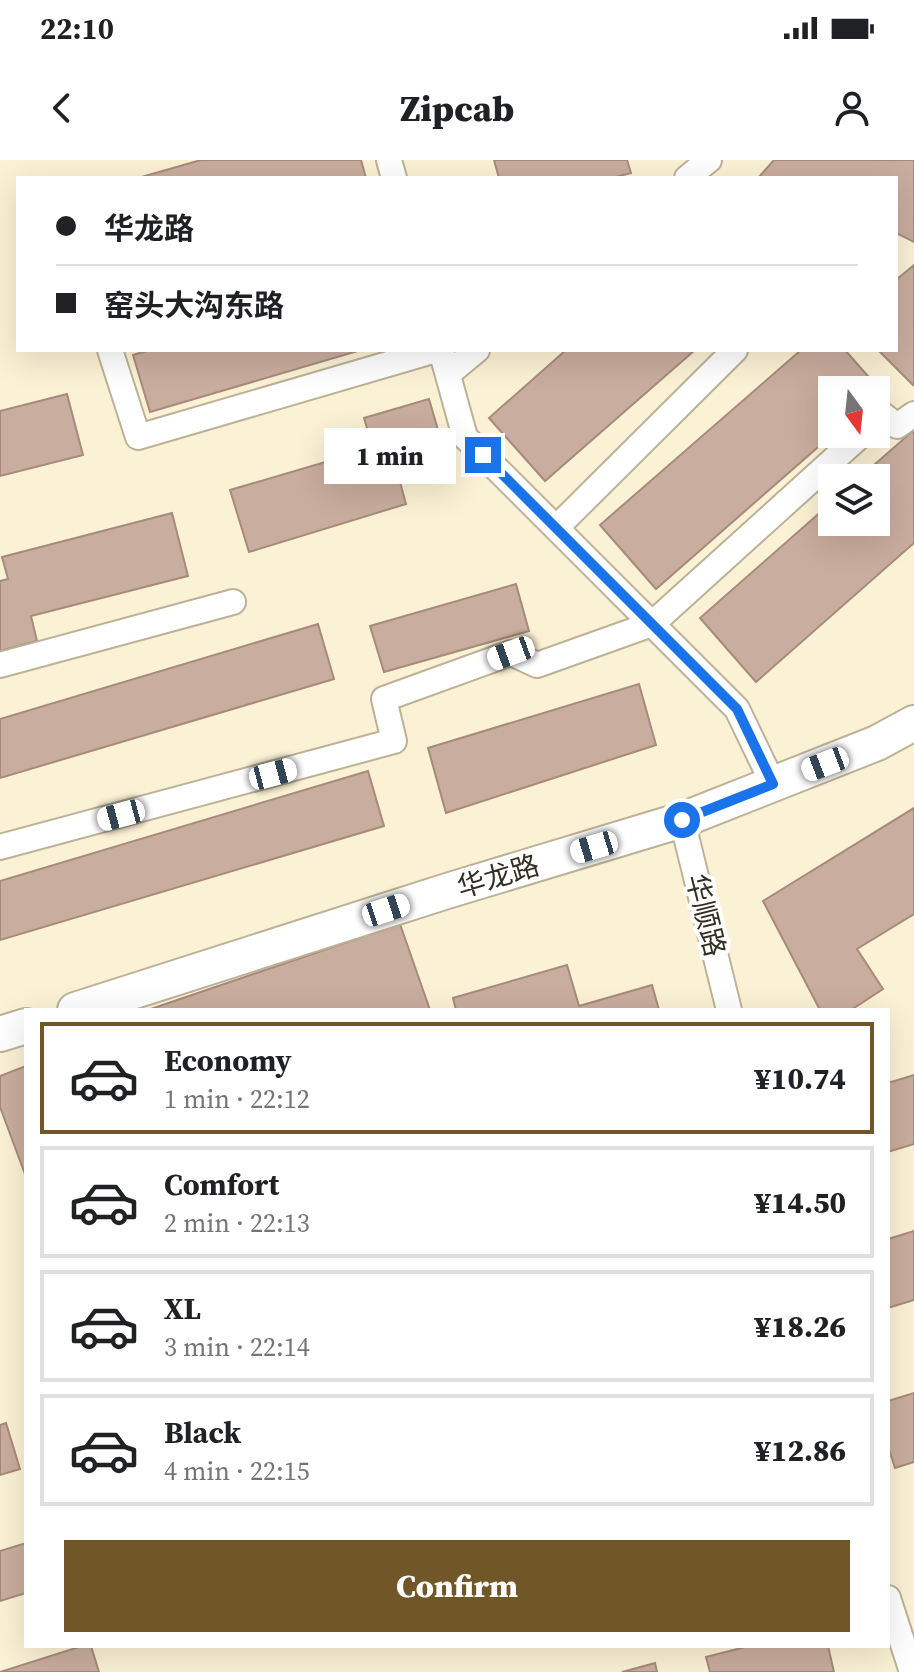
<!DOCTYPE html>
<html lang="en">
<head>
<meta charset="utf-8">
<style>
	body { margin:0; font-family:"Source Serif 4","Noto Sans SC",serif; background:#f6f6f6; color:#202124; height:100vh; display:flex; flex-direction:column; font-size:30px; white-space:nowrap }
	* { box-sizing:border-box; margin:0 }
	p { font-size:26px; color:#757577 }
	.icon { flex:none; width:44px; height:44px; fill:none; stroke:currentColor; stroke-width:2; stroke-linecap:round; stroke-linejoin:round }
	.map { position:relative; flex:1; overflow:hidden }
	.panel { position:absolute; left:24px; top:848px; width:866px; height:640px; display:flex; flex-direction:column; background:#fff; border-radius:0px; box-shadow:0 8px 32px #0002 }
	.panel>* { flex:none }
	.guide { position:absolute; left:16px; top:16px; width:882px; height:176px; border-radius:0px; box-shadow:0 8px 32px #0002; display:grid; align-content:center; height:176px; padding:0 40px; background:#fff }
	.needle { width:52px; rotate:165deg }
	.controls { position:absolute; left:818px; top:216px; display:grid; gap:16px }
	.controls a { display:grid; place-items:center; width:72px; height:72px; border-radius:0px; background:#fff; box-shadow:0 8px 32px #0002; font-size:40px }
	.end { position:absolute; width:36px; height:36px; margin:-18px; border:10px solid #1a73e8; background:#fff; box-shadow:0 0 0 4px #fff }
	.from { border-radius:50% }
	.bubble { position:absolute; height:56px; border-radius:0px; background:#fff; box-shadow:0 8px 32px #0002; font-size:26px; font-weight:800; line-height:56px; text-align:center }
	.car { position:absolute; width:24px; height:48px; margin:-24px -12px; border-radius:10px; box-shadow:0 0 6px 2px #0007; background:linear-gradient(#fff 24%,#345 0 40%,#fff 0 76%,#345 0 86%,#fff 0) }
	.guide b { display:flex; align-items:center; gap:28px; height:76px; font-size:30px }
	.guide b+b { border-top:2px solid #e0e0e0 }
	.guide i { width:20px; height:20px; background:#202124 }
	ul { padding:14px 0 0; list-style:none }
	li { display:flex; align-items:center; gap:24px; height:112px; margin:0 16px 12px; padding:0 24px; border:4px solid #e0e0e0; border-radius:0px }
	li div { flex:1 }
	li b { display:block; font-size:30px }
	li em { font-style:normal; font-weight:800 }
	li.selected { border-color:#715628 }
	li>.icon { width:72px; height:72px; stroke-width:1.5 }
	.cta { display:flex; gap:16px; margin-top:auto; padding:16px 40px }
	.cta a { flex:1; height:92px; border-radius:0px; background:#715628; color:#fff; font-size:32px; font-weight:800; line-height:92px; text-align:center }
	.status { display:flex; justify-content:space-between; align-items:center; height:56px; padding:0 40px; background:#fff; direction:ltr }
	.status svg { height:22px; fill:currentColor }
	header { display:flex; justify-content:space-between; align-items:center; height:104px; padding:0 40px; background:#fff; font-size:36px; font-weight:800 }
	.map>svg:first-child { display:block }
	.building { fill:#c9ad9e; stroke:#a68b7c; stroke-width:2 }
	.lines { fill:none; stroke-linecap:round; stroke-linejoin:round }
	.minor-casing { stroke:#bcb297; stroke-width:28 }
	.secondary-casing { stroke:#bcb297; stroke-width:38 }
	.minor { stroke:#fff; stroke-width:24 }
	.secondary { stroke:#fff; stroke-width:34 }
	.route { stroke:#1a73e8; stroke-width:10 }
	.labels { text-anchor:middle; stroke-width:8; stroke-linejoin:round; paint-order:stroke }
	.street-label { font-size:28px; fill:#332f24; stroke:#fff }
</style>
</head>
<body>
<div class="status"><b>22:10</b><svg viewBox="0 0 49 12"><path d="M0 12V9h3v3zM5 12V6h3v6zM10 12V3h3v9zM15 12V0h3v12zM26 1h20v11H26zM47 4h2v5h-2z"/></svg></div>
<header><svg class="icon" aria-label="back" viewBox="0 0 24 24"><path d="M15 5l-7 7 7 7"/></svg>Zipcab<svg class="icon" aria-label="person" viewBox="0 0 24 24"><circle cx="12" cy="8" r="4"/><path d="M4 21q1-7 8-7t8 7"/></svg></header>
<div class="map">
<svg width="914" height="1512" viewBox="0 0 914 1512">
	<rect width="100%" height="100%" fill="#fbf1d4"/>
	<path class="building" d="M 201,0 L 361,0 L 366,18 L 138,18 Z
		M 494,0 L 627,0 L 631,13 L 612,18 L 499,18 Z
		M 774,0 L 914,0 L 914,82 L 896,73 L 896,18 L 758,18 Z
		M 914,105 L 914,224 L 913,225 L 878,190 L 896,190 L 896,120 Z
		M 150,190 L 361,190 L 150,252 L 133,195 Z
		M 566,190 L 695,190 L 545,321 L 489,258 Z
		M 801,190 L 845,190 L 882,232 L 876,237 L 876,230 L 832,230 L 833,274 L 656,429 L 600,365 Z
		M 67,234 L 83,295 L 0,316 L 0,251 Z
		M 429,239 L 441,280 L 408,290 L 416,317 L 400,322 L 406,344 L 249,392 L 230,330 L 373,288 L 364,258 Z
		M 914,270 L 914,383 L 756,522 L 700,458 L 832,342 L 832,362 L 876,362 L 876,318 L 859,318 Z
		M 172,353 L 188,416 L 31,456 L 37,481 L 0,491 L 0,421 L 8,419 L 2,397 Z
		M 516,424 L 529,471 L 384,512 L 370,466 Z
		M 318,464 L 334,519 L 0,618 L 0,559 Z
		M 639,524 L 656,585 L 446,653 L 428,588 Z
		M 368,611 L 384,666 L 0,780 L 0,721 Z
		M 914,648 L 914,754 L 857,789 L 883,829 L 851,850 L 820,850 L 763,741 Z
		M 400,764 L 430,850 L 148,850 Z
		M 567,805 L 579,846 L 652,825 L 659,850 L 456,850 L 453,838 Z
		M 26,906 L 26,1017 L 0,947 L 0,916 Z
		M 914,915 L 914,984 L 888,992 L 888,923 Z
		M 914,1071 L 914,1140 L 888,1148 L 888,1079 Z
		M 914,1233 L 914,1302 L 895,1308 L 888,1286 L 888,1241 Z
		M 6,1263 L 20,1309 L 0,1315 L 0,1265 Z
		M 26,1383 L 26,1433 L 0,1441 L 0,1391 Z
		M 82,1486 L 91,1486 L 99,1512 L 0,1512 Z
		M 749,1486 L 828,1486 L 834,1512 L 710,1512 L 706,1497 Z
		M 655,1503 L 657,1512 L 622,1512 Z"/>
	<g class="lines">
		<g class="minor-casing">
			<path id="minor" d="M 389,0 L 394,18
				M 687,18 L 709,0
				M 110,190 L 138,277 L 436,190
				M 441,190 L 465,277 L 737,549 L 773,624
				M 448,214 L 477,190
				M 876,262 L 883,255 L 897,266 L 914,254
				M 556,368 L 735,190
				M 0,505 L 233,442
				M 682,660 L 729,850
				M 0,687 L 394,581 L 384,539 L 511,493 L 537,505 L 652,464 L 862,274
				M 888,1438 L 912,1512"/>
		</g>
		<g class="secondary-casing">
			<path id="secondary" d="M 75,850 L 447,731 L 682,660 L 877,583 L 914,563
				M 0,874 L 26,866"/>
		</g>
		<use href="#minor" class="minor"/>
		<use href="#secondary" class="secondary"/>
	</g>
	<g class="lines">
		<path class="route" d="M 483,295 L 737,549 L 773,624 L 682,660"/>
	</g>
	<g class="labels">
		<g class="street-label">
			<text transform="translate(498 716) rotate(-17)" y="10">华龙路</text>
			<text transform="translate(706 755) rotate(76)" y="10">华顺路</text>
		</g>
	</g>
</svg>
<div class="controls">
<a><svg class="needle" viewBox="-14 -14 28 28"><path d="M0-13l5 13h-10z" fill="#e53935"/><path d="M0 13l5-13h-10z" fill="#757577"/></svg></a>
<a><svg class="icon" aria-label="layers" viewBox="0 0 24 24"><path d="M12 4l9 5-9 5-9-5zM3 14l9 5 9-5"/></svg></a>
</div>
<i class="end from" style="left:682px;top:660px"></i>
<i class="end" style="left:483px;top:295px"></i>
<div class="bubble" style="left:324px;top:268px;width:132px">1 min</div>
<i class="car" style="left:511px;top:493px;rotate:250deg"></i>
<i class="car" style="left:825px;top:604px;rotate:249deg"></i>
<i class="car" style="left:273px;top:614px;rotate:75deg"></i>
<i class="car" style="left:121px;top:655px;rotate:255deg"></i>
<i class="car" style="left:594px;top:687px;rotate:253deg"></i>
<i class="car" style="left:386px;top:750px;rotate:72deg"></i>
<div class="guide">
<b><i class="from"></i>华龙路</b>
<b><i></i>窑头大沟东路</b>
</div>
<section class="panel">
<ul>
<li class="selected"><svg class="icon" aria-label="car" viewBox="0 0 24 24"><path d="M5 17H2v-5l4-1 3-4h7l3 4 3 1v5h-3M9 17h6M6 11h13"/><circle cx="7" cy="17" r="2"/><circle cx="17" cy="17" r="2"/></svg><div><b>Economy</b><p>1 min · 22:12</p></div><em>¥10.74</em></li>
<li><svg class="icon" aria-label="car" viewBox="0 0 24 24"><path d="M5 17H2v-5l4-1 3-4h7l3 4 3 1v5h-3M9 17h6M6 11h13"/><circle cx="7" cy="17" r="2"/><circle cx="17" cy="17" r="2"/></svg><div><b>Comfort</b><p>2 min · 22:13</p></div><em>¥14.50</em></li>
<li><svg class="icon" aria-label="car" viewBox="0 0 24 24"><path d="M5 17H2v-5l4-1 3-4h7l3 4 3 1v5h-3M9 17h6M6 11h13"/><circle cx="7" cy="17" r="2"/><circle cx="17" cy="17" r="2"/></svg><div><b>XL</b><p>3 min · 22:14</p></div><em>¥18.26</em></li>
<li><svg class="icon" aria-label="car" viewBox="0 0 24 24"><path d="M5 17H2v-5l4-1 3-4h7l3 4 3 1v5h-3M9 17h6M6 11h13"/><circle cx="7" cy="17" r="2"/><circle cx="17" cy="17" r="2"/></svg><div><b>Black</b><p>4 min · 22:15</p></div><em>¥12.86</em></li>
</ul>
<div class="cta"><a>Confirm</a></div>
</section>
</div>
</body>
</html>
